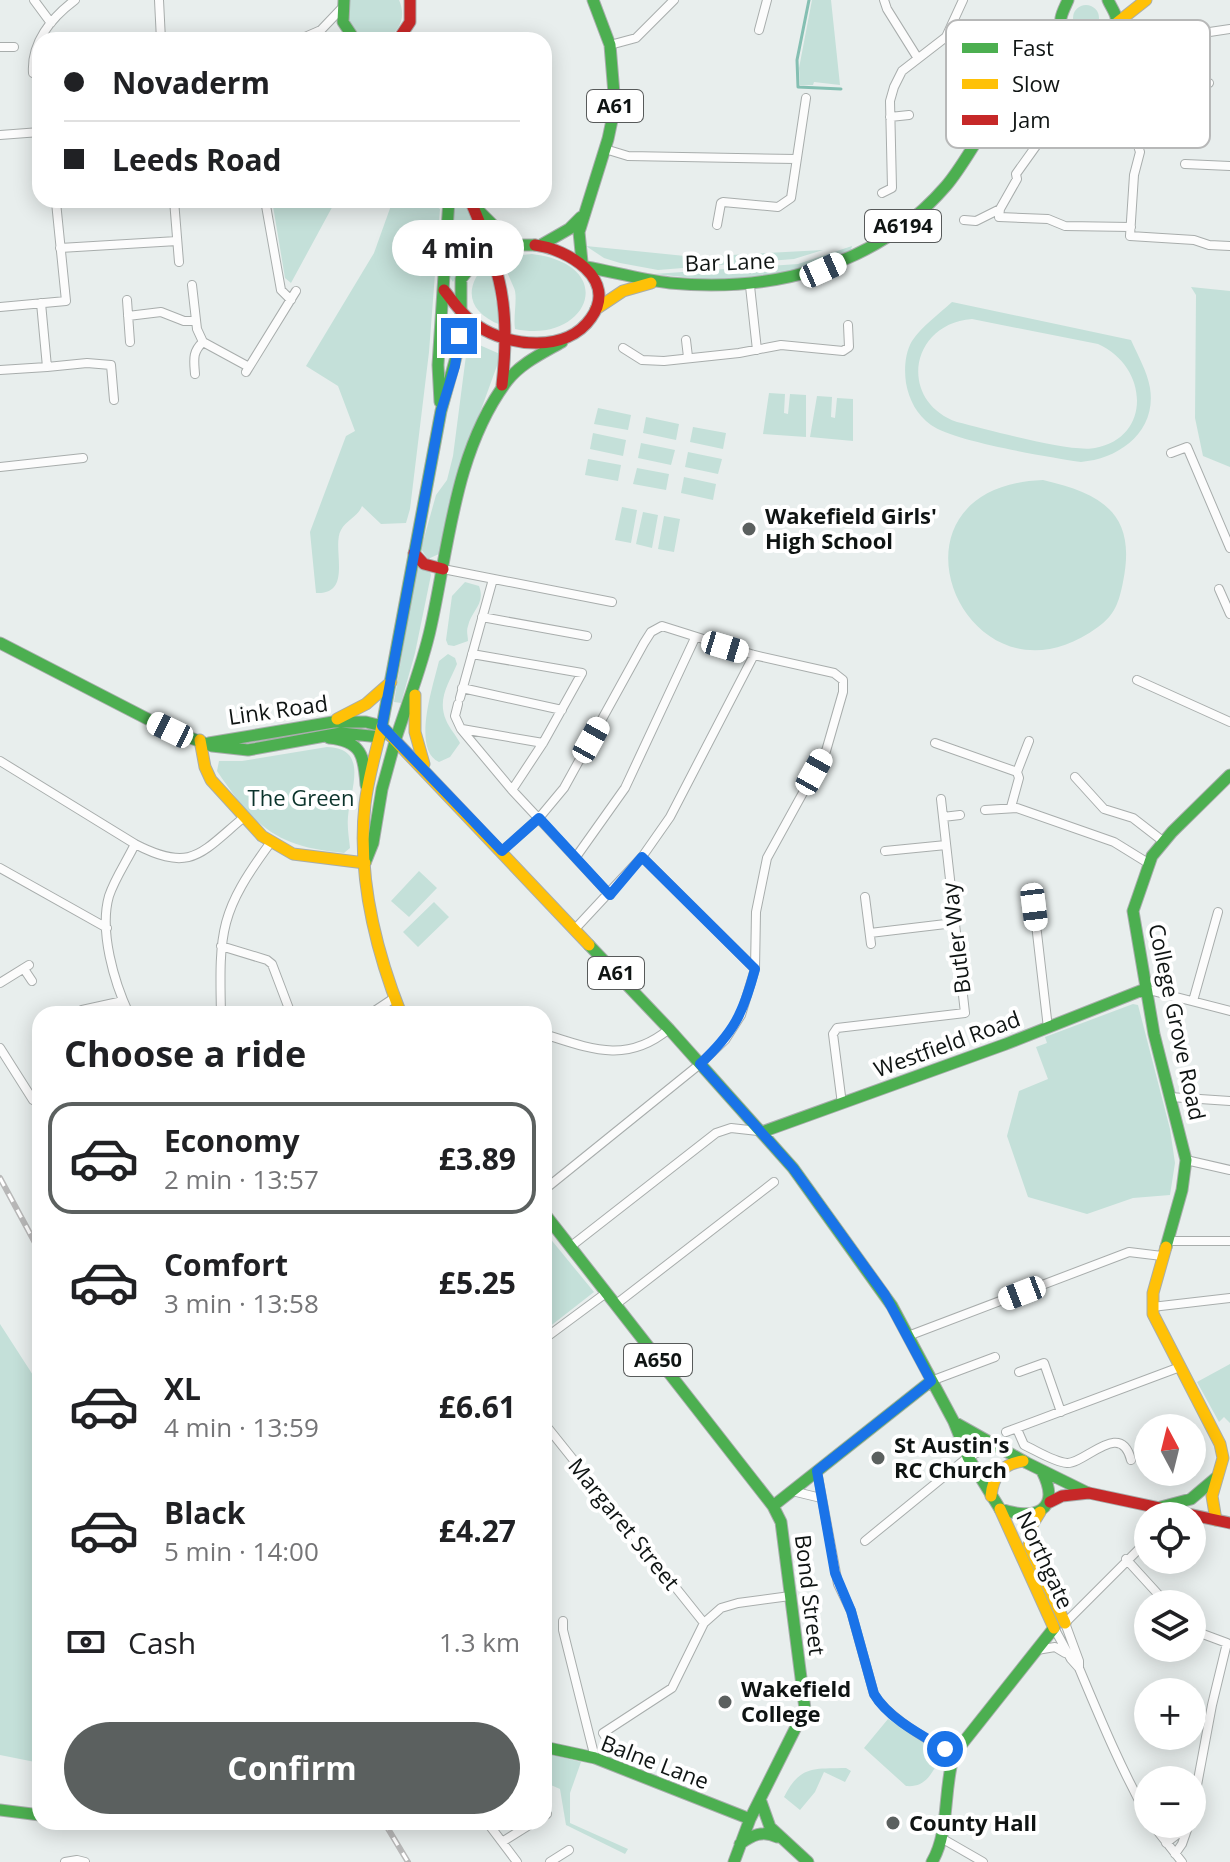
<!DOCTYPE html>
<html lang="en">
<head>
<meta charset="utf-8">
<style>
	body { margin:0; font-family:"Open Sans",sans-serif; background:#f6f6f6; color:#202124; height:100vh; display:flex; flex-direction:column; font-size:30px; white-space:nowrap }
	* { box-sizing:border-box; margin:0 }
	p { font-size:26px; color:#757577 }
	.icon { flex:none; width:44px; height:44px; fill:none; stroke:currentColor; stroke-width:2; stroke-linecap:round; stroke-linejoin:round }
	.map { position:relative; flex:1; overflow:hidden }
	.details { position:absolute; left:32px; top:1006px; width:520px; height:824px; display:flex; flex-direction:column; background:#fff; border-radius:24px; box-shadow:0 4px 20px #0003 }
	.details>* { flex:none }
	.top-card { position:absolute; left:32px; top:32px; width:520px; height:176px; border-radius:24px; box-shadow:0 4px 20px #0003; display:grid; align-content:center; height:176px; padding:0 32px; background:#fff }
	.needle { width:52px; rotate:353deg }
	.fabs { position:absolute; left:1134px; top:1414px; display:grid; gap:16px }
	.fabs a { display:grid; place-items:center; width:72px; height:72px; border-radius:50%; background:#fff; box-shadow:0 4px 20px #0003; font-size:40px }
	.end { position:absolute; width:36px; height:36px; margin:-18px; border:10px solid #1a73e8; background:#fff; box-shadow:0 0 0 4px #fff }
	.from { border-radius:50% }
	.bubble { position:absolute; height:56px; border-radius:28px; background:#fff; box-shadow:0 4px 20px #0003; font-size:26px; font-weight:700; line-height:56px; text-align:center }
	.car { position:absolute; width:24px; height:48px; margin:-24px -12px; border-radius:10px; box-shadow:0 0 6px 2px #0007; background:linear-gradient(#fff 24%,#345 0 40%,#fff 0 76%,#345 0 86%,#fff 0) }
	.top-card b { display:flex; align-items:center; gap:28px; height:76px; font-size:30px }
	.top-card b+b { border-top:2px solid #e0e0e0 }
	.top-card i { width:20px; height:20px; background:#202124 }
	ul { padding:0; list-style:none }
	li { display:flex; align-items:center; gap:24px; height:112px; margin:0 16px 12px; padding:0 16px; border:4px solid transparent; border-radius:24px }
	li div { flex:1 }
	li b { display:block; font-size:30px }
	li em { font-style:normal; font-weight:700 }
	li.current { border-color:#5b605f }
	li>.icon { width:72px; height:72px; stroke-width:1.5 }
	h2 { padding:0 32px; font-size:36px; line-height:96px }
	.pay { display:flex; align-items:center; gap:20px; height:88px; padding:0 32px; font-size:30px }
	.pay p { margin-inline-start:auto }
	.primary-button { display:flex; gap:16px; margin-top:auto; padding:16px 32px }
	.primary-button a { flex:1; height:92px; border-radius:48px; background:#5b605f; color:#fff; font-size:32px; font-weight:700; line-height:92px; text-align:center }
	.map>svg:first-child { display:block }
	.green { fill:#c4e0d9; fill-rule:evenodd }
	.lines { fill:none; stroke-linecap:round; stroke-linejoin:round }
	.stream { stroke:#84bfb2; stroke-width:3 }
	.street-casing { stroke:#a8adac; stroke-width:10 }
	.fast-casing { stroke:#a8adac; stroke-width:13 }
	.slow-casing { stroke:#a8adac; stroke-width:13 }
	.jam-casing { stroke:#a8adac; stroke-width:13 }
	.street { stroke:#fcfcfc; stroke-width:8 }
	.fast { stroke:#4caf50; stroke-width:11 }
	.slow { stroke:#ffc107; stroke-width:11 }
	.jam { stroke:#c62828; stroke-width:11 }
	.rail-casing { stroke:#b8b8b8; stroke-width:6 }
	.rail { stroke:#fff; stroke-width:3; stroke-dasharray:9; stroke-linecap:butt }
	.route { stroke:#1a73e8; stroke-width:10 }
	.poi-dot { fill:#5b605f; stroke:#fff; stroke-width:3 }
	.labels { text-anchor:middle; stroke-width:8; stroke-linejoin:round; paint-order:stroke }
	.shield { fill:#fff; stroke:#575a5a; stroke-width:2 }
	.shield-label { font-size:20px; font-weight:bold; fill:#0f1413 }
	.street-label { font-size:22px; fill:#0f1413; stroke:#fff }
	.poi-label { font-size:22px; font-weight:bold; fill:#0f1413; stroke:#fff; text-anchor:start }
	.park-label { font-size:22px; fill:#0b332b; stroke:#fff }
	.key { fill:#fff; stroke:#b7b8b8; stroke-width:2 }
	.key-label { font-size:22px; fill:#0f1413 }
</style>
</head>
<body>
<div class="map">
<svg width="1230" height="1862" viewBox="0 0 1230 1862">
	<rect width="100%" height="100%" fill="#e8eeed"/>
	<path class="green" d="M 350,0 L 399,0 C 406,16 401,29 387,39 L 359,38 L 347,22 Z
		M 812,0 L 831,0 L 840,85 L 814,82 L 813,85 L 800,85 L 799,68 Z
		M1073 18a13 13 0 1 1 26 0a13 13 0 1 1-26 0Z
		M 272,200 L 336,200 L 291,283 L 285,278 Z
		M 393,200 L 427,200 L 440,209 L 429,352 L 410,509 L 406,523 L 381,524 L 362,506 C 358,517 346,520 341,530 C 331,547 354,595 316,593 L 310,532 L 346,436 L 355,431 L 338,386 L 306,366 L 374,253 Z
		M 452,200 L 466,200 L 480,238 L 450,242 Z
		M 483,244 L 483,252 L 464,261 L 453,282 L 449,276 L 450,247 Z
		M 586,246 L 695,257 L 823,250 L 794,259 L 658,270 L 620,263 L 604,258 Z
		M 852,246 L 851,250 L 771,279 L 722,281 L 654,274 L 798,264 Z
		M 532,254 C 621,265 588,345 515,329 C 513,317 518,296 514,288 C 510,278 505,269 502,257 Z
		M 489,261 L 497,285 C 493,294 495,302 501,309 L 501,325 C 467,312 462,287 489,261 Z
		M 1191,287 L 1230,291 L 1230,467 L 1203,456 L 1195,418 L 1196,295 Z
		M 952,302 L 1131,340 C 1138,356 1147,371 1150,388 C 1157,431 1120,459 1081,462 C 1049,457 955,442 931,425 C 917,415 909,400 906,383 C 904,369 905,353 912,341 C 922,326 939,314 952,302 ZM 972,319 L 1098,344 C 1148,366 1153,437 1095,448 C 1069,453 987,429 957,422 C 898,401 909,324 972,319 Z
		M 468,340 L 500,354 L 498,363 L 454,484 L 442,547 L 439,554 L 428,559 L 421,549 L 436,495 L 447,480 L 453,456 Z
		M 769,393 L 785,394 L 784,413 L 788,414 L 790,394 L 806,395 L 806,437 L 763,434 Z
		M 817,396 L 832,397 L 831,417 L 835,418 L 837,398 L 853,399 L 853,441 L 810,437 Z
		M 598,408 L 631,415 L 628,430 L 594,424 Z
		M 646,417 L 679,424 L 676,440 L 643,433 Z
		M 693,427 L 726,433 L 723,449 L 690,442 Z
		M 593,433 L 626,440 L 623,456 L 590,449 Z
		M 641,443 L 675,450 L 671,465 L 638,458 Z
		M 688,452 L 722,459 L 718,474 L 685,467 Z
		M 588,459 L 621,465 L 618,481 L 585,475 Z
		M 637,468 L 669,474 L 666,490 L 633,484 Z
		M 684,477 L 716,484 L 713,500 L 681,493 Z
		M 1043,480 C 1103,494 1137,514 1123,582 C 1119,602 1115,615 1098,627 C 966,724 867,487 1043,480 Z
		M 622,507 L 637,510 L 631,543 L 615,540 Z
		M 643,512 L 658,515 L 652,548 L 636,544 Z
		M 664,516 L 680,519 L 674,552 L 658,549 Z
		M 417,566 L 430,572 L 431,575 L 415,653 L 401,703 L 394,702 Z
		M 465,582 L 479,586 C 486,604 471,611 468,626 C 466,631 468,636 468,641 L 454,646 L 448,645 L 446,640 L 452,596 Z
		M 448,654 L 455,658 L 457,664 C 449,683 437,699 446,720 C 449,728 456,735 460,743 L 450,757 L 439,762 C 411,750 434,683 439,661 Z
		M 327,747 C 370,748 350,790 348,817 C 347,827 349,838 350,848 L 344,853 C 276,847 255,827 217,771 L 219,761 L 242,761 Z
		M 419,871 L 437,888 L 409,917 L 391,901 Z
		M 434,902 L 449,917 L 418,947 L 403,932 Z
		M 1133,1004 L 1138,1005 L 1170,1129 L 1175,1163 L 1170,1195 L 1133,1198 L 1087,1214 L 1028,1197 L 1007,1136 L 1019,1091 L 1048,1079 L 1036,1047 L 1047,1043 L 1045,1037 Z
		M 544,1231 L 594,1292 L 544,1331 Z
		M 0,1324 L 40,1386 L 40,1763 L 0,1755 Z
		M 1230,1364 L 1230,1423 L 1224,1417 L 1219,1422 L 1197,1382 Z
		M 888,1719 L 943,1753 C 933,1770 928,1788 906,1786 L 864,1748 Z
		M 544,1753 L 581,1762 L 570,1793 L 570,1823 L 628,1849 L 625,1854 L 566,1825 L 560,1789 L 544,1782 Z
		M 846,1768 L 851,1771 L 845,1782 L 824,1772 L 815,1792 L 800,1810 L 784,1797 C 800,1765 814,1769 846,1768 Z"/>
	<g class="lines">
		<path class="stream" d="M 809,0 L 797,60 L 798,87 L 841,89"/>
		<g class="street-casing">
			<path id="street" d="M 34,0 L 51,23
				M 159,0 L 161,40
				M 884,0 L 887,9 L 917,57
				M 759,30 L 767,0
				M 312,36 L 348,40
				M 946,37 L 962,50 L 991,64 L 1001,58
				M 298,40 L 321,30 L 341,9
				M 1085,43 L 1107,60 L 1121,86 L 1119,92 L 1136,126 L 1132,128 L 1140,152 L 1134,175 L 1130,236 L 1194,240 L 1209,245 L 1230,246
				M 1180,43 L 1196,79 L 1209,83
				M 610,45 L 636,38 L 674,0
				M 0,47 L 14,47
				M 1107,60 L 1109,33
				M 33,73 C 31,43 51,18 75,0
				M 1121,86 L 1147,73 L 1180,43 L 1203,33 L 1230,29
				M 890,117 L 909,115
				M 0,135 L 40,132
				M 605,149 L 628,156 L 796,159
				M 1185,164 L 1230,166
				M 882,193 L 892,188 L 890,101 L 894,87 L 902,71 L 946,37 L 963,0
				M 174,200 L 179,262
				M 265,200 L 281,290 L 291,300
				M 964,220 L 976,221 L 1000,209
				M 717,225 L 721,203 L 723,202 L 778,207 L 791,198 L 806,98
				M 1131,227 L 1065,226 L 1048,219 L 999,217 L 1000,209 L 1017,179 L 1016,174 L 1046,132 C 1072,150 1105,140 1132,128
				M 60,248 L 177,241
				M 192,285 L 197,329 L 203,342 L 249,367
				M 750,286 L 757,350
				M 127,300 L 130,342
				M 41,303 L 47,367 L 87,363 L 111,365 L 114,400
				M 0,307 L 66,301 L 56,202
				M 128,316 L 161,312 L 184,321 L 196,321
				M 686,340 L 688,357
				M 623,348 L 642,360 L 664,361 L 739,353 L 781,345 L 843,351 L 849,347 L 848,325
				M 0,370 L 47,367
				M 246,372 L 296,291
				M 195,374 C 194,360 192,352 203,342
				M 1171,453 L 1187,447 L 1230,548
				M 0,467 L 83,458
				M 443,569 L 612,602
				M 1219,589 L 1230,614
				M 482,617 L 587,636
				M 472,654 L 582,673 L 543,743 L 512,790
				M 1137,680 L 1230,722
				M 462,688 L 562,710
				M 460,698 L 493,579
				M 458,704 L 455,716 L 461,729 L 512,790 L 610,895
				M 462,729 L 543,743
				M 935,743 L 1017,772 L 1019,778 L 1011,807
				M 0,761 L 135,844 C 191,873 200,854 243,818
				M 1017,772 L 1029,741
				M 1075,777 L 1104,809 L 1133,818 L 1164,842
				M 985,810 L 1017,808 L 1114,842 L 1148,863
				M 943,817 L 960,815
				M 502,851 L 539,818 L 564,788 L 644,643 L 651,632 L 662,626 L 754,655 L 834,673 L 843,680 L 843,692 L 826,751 L 767,858 L 756,912 L 755,969 L 741,1015 L 725,1040 L 700,1064 L 544,1190
				M 885,851 L 946,845
				M 576,857 L 625,788 L 695,638
				M 642,857 L 755,969
				M 0,868 L 107,928
				M 865,897 L 871,944
				M 1034,907 L 1048,1028
				M 575,929 L 642,857 L 670,817 L 754,655
				M 870,933 L 954,923
				M 221,946 L 267,960 L 272,964 L 291,1014
				M 24,969 L 32,981
				M 0,983 L 29,965
				M 1145,989 L 1230,1011
				M 1193,1001 L 1218,912
				M 82,1010 L 123,1001
				M 129,1014 C 114,982 99,931 109,896 C 115,878 127,861 135,844
				M 221,1014 C 219,930 220,911 271,842
				M 370,1014 L 394,998
				M 544,1034 C 591,1049 627,1064 669,1029
				M 0,1048 L 33,1100 L 40,1104
				M 1170,1097 L 1230,1101
				M 842,1104 L 833,1034 L 837,1028 L 965,1013 L 941,799
				M 1186,1160 L 1230,1170
				M 1167,1241 L 1230,1241
				M 570,1247 L 716,1133 L 731,1128 L 758,1131
				M 615,1305 L 774,1182
				M 1152,1307 L 1230,1298
				M 908,1336 L 1129,1252 L 1162,1256
				M 544,1339 L 606,1293
				M 1019,1372 L 1044,1363 L 1061,1412
				M 931,1381 L 995,1357
				M 544,1423 L 704,1623
				M 1017,1429 L 1024,1445 C 1037,1451 1054,1462 1067,1463 C 1085,1464 1121,1419 1131,1460
				M 1006,1432 L 1180,1367
				M 817,1471 L 838,1584 L 851,1611 L 874,1694 C 888,1718 929,1741 954,1754
				M 792,1491 L 821,1498
				M 1148,1540 L 1065,1623 L 1079,1661 L 1079,1668 C 1100,1718 1121,1769 1148,1817
				M 865,1541 L 968,1457 L 996,1444
				M 1126,1559 L 1167,1604
				M 563,1621 L 563,1630 L 595,1758
				M 1054,1628 L 1071,1659 L 1079,1668
				M 1192,1630 L 1227,1643 L 1212,1705 L 1192,1812
				M 1037,1650 L 1055,1647 L 1065,1653
				M 611,1746 L 603,1733 L 672,1688 L 704,1623 L 721,1608 L 738,1603 L 790,1596
				M 544,1816 L 547,1814
				M 487,1822 L 517,1862
				M 1152,1824 L 1182,1862
				M 943,1839 L 983,1862
				M 502,1842 L 534,1822
				M 1166,1843 L 1188,1826
				M 1175,1854 L 1182,1844 L 1189,1824
				M 65,1862 L 77,1860 L 85,1862
				M 550,1862 L 569,1850"/>
		</g>
		<g class="fast-casing">
			<path id="fast" d="M 344,0 L 343,22 L 355,40
				M 1068,0 C 1066,5 1062,12 1061,18 C 1057,49 1119,49 1116,17 C 1115,12 1110,5 1108,0
				M 480,212 L 500,232 L 517,243
				M 541,245 L 569,229 L 581,217
				M 582,262 L 579,232 L 608,139 L 615,106 L 610,45 L 593,0
				M 586,267 C 614,272 642,280 670,283 C 773,293 877,266 946,186 C 963,166 975,141 991,120 C 1014,89 1042,62 1065,31
				M 440,402 L 438,365 L 449,200
				M 0,643 L 167,729 L 212,746 L 248,750 L 341,733 L 380,737
				M 391,736 L 382,726 L 441,411 L 461,339 L 461,279 L 476,260 L 491,250 L 508,245 L 535,245
				M 329,738 C 362,741 364,756 366,785
				M 396,738 C 408,701 423,664 431,626 C 449,545 455,450 507,381 C 521,363 543,353 562,342
				M 209,743 L 333,722 L 366,722 L 382,726
				M 365,863 L 373,843 L 382,789 L 396,738 L 393,738
				M 589,945 L 669,1029 L 793,1168 L 892,1306 L 954,1422 L 968,1457 L 1000,1509 C 1035,1521 1062,1511 1042,1471
				M 762,1132 L 1006,1044 L 1145,989
				M 544,1213 L 773,1506 L 781,1522 L 805,1709 L 750,1819 L 734,1862
				M 1166,1247 L 1182,1190 L 1186,1160 L 1154,1034 L 1133,911 L 1152,856 L 1172,832 L 1230,775
				M 954,1422 L 1027,1463 L 1088,1493
				M 773,1506 L 931,1381
				M 1161,1507 L 1191,1499 L 1217,1477
				M 544,1747 L 595,1758 L 750,1819
				M 760,1799 L 770,1827 L 808,1862
				M 0,1810 L 40,1815
				M 740,1844 C 752,1835 763,1830 777,1837
				M 932,1862 C 950,1831 943,1790 954,1754 L 1054,1628"/>
		</g>
		<g class="slow-casing">
			<path id="slow" d="M 1113,26 L 1146,0
				M 596,309 L 623,291 L 651,283
				M 415,695 L 415,732 L 424,764
				M 337,719 L 366,704 L 391,682
				M 382,726 C 376,752 368,778 365,804 C 357,876 375,948 401,1014
				M 391,736 L 589,945
				M 200,740 L 205,767 L 211,780 L 262,836 L 293,854 L 365,863
				M 1166,1247 L 1153,1293 L 1153,1314 L 1220,1444 L 1223,1458 L 1212,1496 L 1216,1520
				M 991,1496 C 993,1476 1002,1464 1023,1461
				M 1000,1509 L 1054,1628
				M 1040,1512 L 1032,1525 L 1029,1545 L 1065,1623"/>
		</g>
		<g class="jam-casing">
			<path id="jam" d="M 398,40 L 410,22 L 410,0
				M 470,200 C 501,272 511,306 502,385
				M 444,290 C 454,303 464,317 478,326 C 509,347 567,353 591,318 C 619,279 567,249 535,245
				M 414,553 L 424,564 L 443,569
				M 1050,1502 L 1062,1496 L 1089,1493 L 1230,1523"/>
		</g>
		<use href="#street" class="street"/>
		<use href="#fast" class="fast"/>
		<use href="#slow" class="slow"/>
		<use href="#jam" class="jam"/>
		<g class="rail-casing">
			<path id="rail" d="M 0,1178 L 40,1252
				M 384,1822 L 408,1862"/>
		</g>
		<use href="#rail" class="rail"/>
	</g>
	<g class="lines">
		<path class="route" d="M 459,336 L 455,366 L 441,411 L 382,726 L 502,851 L 539,818 L 610,895 L 642,857 L 755,969 C 743,1014 734,1032 700,1064 L 793,1168 L 885,1295 L 931,1381 L 817,1471 L 835,1573 L 851,1611 L 874,1694 C 888,1718 921,1735 945,1749"/>
	</g>
	<g class="poi-dot">
		<circle cx="749" cy="529" r="8"/>
		<circle cx="878" cy="1458" r="8"/>
		<circle cx="725" cy="1702" r="8"/>
		<circle cx="893" cy="1823" r="8"/>
	</g>
	<g class="labels">
		<g class="shield">
			<rect x="587" y="90" width="56" height="32" rx="6"/>
			<rect x="865" y="210" width="76" height="32" rx="6"/>
			<rect x="588" y="957" width="56" height="32" rx="6"/>
			<rect x="624" y="1344" width="68" height="32" rx="6"/>
		</g>
		<g class="shield-label">
			<text x="615" y="113">A61</text>
			<text x="903" y="233">A6194</text>
			<text x="616" y="980">A61</text>
			<text x="658" y="1367">A650</text>
		</g>
		<g class="street-label">
			<text transform="translate(730 262) rotate(-2)" y="8">Bar Lane</text>
			<text transform="translate(278 710) rotate(-8)" y="8">Link Road</text>
			<text transform="translate(956 938) rotate(-97)" y="8">Butler Way</text>
			<text transform="translate(1177 1022) rotate(78)" y="8">College Grove Road</text>
			<text transform="translate(947 1044) rotate(-20)" y="8">Westfield Road</text>
			<text transform="translate(624 1524) rotate(51)" y="8">Margaret Street</text>
			<text transform="translate(1045 1560) rotate(65)" y="8">Northgate</text>
			<text transform="translate(810 1595) rotate(83)" y="8">Bond Street</text>
			<text transform="translate(655 1762) rotate(21)" y="8">Balne Lane</text>
		</g>
		<g class="poi-label">
			<text x="765" y="524">Wakefield Girls'<tspan x="765" dy="25">High School</tspan></text>
			<text x="894" y="1453">St Austin's<tspan x="894" dy="25">RC Church</tspan></text>
			<text x="741" y="1697">Wakefield<tspan x="741" dy="25">College</tspan></text>
			<text x="909" y="1831">County Hall</text>
		</g>
		<g class="park-label">
			<text x="301" y="806">The Green</text>
		</g>
	</g>
	<rect x="946" y="20" width="264" height="128" rx="12" class="key"/>
	<rect x="962" y="43" width="36" height="10" fill="#4caf50"/>
	<rect x="962" y="79" width="36" height="10" fill="#ffc107"/>
	<rect x="962" y="115" width="36" height="10" fill="#c62828"/>
	<g class="key-label">
		<text x="1012" y="56">Fast</text>
		<text x="1012" y="92">Slow</text>
		<text x="1012" y="128">Jam</text>
	</g>
</svg>
<div class="fabs">
<a><svg class="needle" viewBox="-14 -14 28 28"><path d="M0-13l5 13h-10z" fill="#e53935"/><path d="M0 13l5-13h-10z" fill="#757577"/></svg></a>
<a><svg class="icon" aria-label="locate" viewBox="0 0 24 24"><circle cx="12" cy="12" r="6"/><path d="M12 2v4M12 18v4M2 12h4M18 12h4"/></svg></a>
<a><svg class="icon" aria-label="layers" viewBox="0 0 24 24"><path d="M12 4l9 5-9 5-9-5zM3 14l9 5 9-5"/></svg></a>
<a>+</a>
<a>−</a>
</div>
<i class="end from" style="left:945px;top:1749px"></i>
<i class="end" style="left:459px;top:336px"></i>
<div class="bubble" style="left:392px;top:220px;width:132px">4 min</div>
<i class="car" style="left:823px;top:270px;rotate:66deg"></i>
<i class="car" style="left:725px;top:647px;rotate:107deg"></i>
<i class="car" style="left:170px;top:730px;rotate:296deg"></i>
<i class="car" style="left:591px;top:740px;rotate:29deg"></i>
<i class="car" style="left:814px;top:772px;rotate:29deg"></i>
<i class="car" style="left:1034px;top:907px;rotate:173deg"></i>
<i class="car" style="left:1022px;top:1293px;rotate:249deg"></i>
<div class="top-card">
<b><i class="from"></i>Novaderm</b>
<b><i></i>Leeds Road</b>
</div>
<section class="details">
<h2>Choose a ride</h2>
<ul>
<li class="current"><svg class="icon" aria-label="car" viewBox="0 0 24 24"><path d="M5 17H2v-5l4-1 3-4h7l3 4 3 1v5h-3M9 17h6M6 11h13"/><circle cx="7" cy="17" r="2"/><circle cx="17" cy="17" r="2"/></svg><div><b>Economy</b><p>2 min · 13:57</p></div><em>£3.89</em></li>
<li><svg class="icon" aria-label="car" viewBox="0 0 24 24"><path d="M5 17H2v-5l4-1 3-4h7l3 4 3 1v5h-3M9 17h6M6 11h13"/><circle cx="7" cy="17" r="2"/><circle cx="17" cy="17" r="2"/></svg><div><b>Comfort</b><p>3 min · 13:58</p></div><em>£5.25</em></li>
<li><svg class="icon" aria-label="car" viewBox="0 0 24 24"><path d="M5 17H2v-5l4-1 3-4h7l3 4 3 1v5h-3M9 17h6M6 11h13"/><circle cx="7" cy="17" r="2"/><circle cx="17" cy="17" r="2"/></svg><div><b>XL</b><p>4 min · 13:59</p></div><em>£6.61</em></li>
<li><svg class="icon" aria-label="car" viewBox="0 0 24 24"><path d="M5 17H2v-5l4-1 3-4h7l3 4 3 1v5h-3M9 17h6M6 11h13"/><circle cx="7" cy="17" r="2"/><circle cx="17" cy="17" r="2"/></svg><div><b>Black</b><p>5 min · 14:00</p></div><em>£4.27</em></li>
</ul>
<div class="pay"><svg class="icon" aria-label="cash" viewBox="0 0 24 24"><path d="M3 7h18v10H3z"/><circle cx="12" cy="12" r="2"/></svg>Cash<p>1.3 km</p></div>
<div class="primary-button"><a>Confirm</a></div>
</section>
</div>
</body>
</html>
